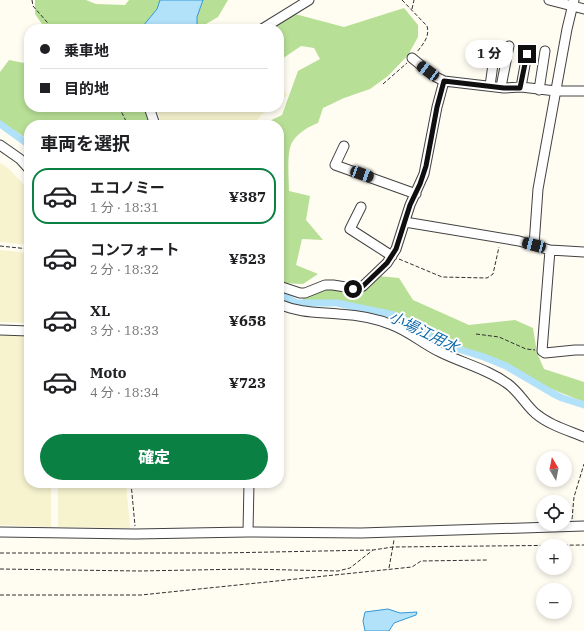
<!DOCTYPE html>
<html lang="ja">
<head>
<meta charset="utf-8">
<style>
	body { margin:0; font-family:"IBM Plex Serif","Noto Sans JP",serif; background:#f2f2f2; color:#202124; height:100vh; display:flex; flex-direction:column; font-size:15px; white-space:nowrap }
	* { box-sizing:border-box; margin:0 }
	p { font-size:13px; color:#757577 }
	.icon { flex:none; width:22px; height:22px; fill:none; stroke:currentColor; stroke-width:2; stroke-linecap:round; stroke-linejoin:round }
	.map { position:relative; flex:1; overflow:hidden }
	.drawer { position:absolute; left:24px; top:120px; width:260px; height:368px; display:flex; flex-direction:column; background:#fff; border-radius:16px; box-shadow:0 2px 6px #0003 }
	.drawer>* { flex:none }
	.top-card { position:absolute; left:24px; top:24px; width:260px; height:88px; border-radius:16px; box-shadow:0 2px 6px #0003; display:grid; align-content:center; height:88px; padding:0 16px; background:#fff }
	.needle { width:26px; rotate:350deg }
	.fabs { position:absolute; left:536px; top:451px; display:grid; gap:8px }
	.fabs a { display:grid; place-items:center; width:36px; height:36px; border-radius:50%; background:#fff; box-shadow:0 2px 6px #0003; font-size:20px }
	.end { position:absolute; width:18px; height:18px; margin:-9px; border:5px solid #0f0f0f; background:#fff; box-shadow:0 0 0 2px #fff }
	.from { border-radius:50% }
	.bubble { position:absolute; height:28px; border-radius:14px; background:#fff; box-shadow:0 2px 6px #0003; font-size:13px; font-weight:800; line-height:28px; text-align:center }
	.car { position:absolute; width:12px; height:24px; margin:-12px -6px; border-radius:5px; box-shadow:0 0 3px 1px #0007; background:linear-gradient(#222 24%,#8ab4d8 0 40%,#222 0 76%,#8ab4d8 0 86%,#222 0) }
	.top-card b { display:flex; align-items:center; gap:14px; height:38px; font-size:15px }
	.top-card b+b { border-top:1px solid #e0e0e0 }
	.top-card i { width:10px; height:10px; background:#202124 }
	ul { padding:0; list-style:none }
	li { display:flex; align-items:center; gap:12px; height:56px; margin:0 8px 6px; padding:0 8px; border:2px solid transparent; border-radius:16px }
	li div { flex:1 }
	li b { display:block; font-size:15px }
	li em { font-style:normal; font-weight:800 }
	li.active { border-color:#0b8043 }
	li>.icon { width:36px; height:36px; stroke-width:1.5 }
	h2 { padding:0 16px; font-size:18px; line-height:48px }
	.button { display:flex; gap:8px; margin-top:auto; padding:8px 16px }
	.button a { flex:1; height:46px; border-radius:24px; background:#0b8043; color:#fff; font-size:16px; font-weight:800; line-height:46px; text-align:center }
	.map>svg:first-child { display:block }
	.farmland { fill:#f7f3cf }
	.forest { fill:#b8df96 }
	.water { fill:#b2e1fa; stroke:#3499d6 }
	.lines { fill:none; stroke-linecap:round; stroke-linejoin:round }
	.canal { stroke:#b2e1fa; stroke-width:7 }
	.minor-casing { stroke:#424242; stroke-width:11 }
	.path { stroke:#313131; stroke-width:1; stroke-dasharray:4 2; stroke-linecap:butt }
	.minor { stroke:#fff; stroke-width:9 }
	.route { stroke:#0f0f0f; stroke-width:5 }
	.labels { text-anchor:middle; stroke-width:4; stroke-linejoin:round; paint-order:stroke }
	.water-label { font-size:15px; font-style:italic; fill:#0f6aab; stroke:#fff }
</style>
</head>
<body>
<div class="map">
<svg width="584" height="631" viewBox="0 0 584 631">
	<rect width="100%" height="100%" fill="#fffcf2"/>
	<path class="farmland" d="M 279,85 L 287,95 L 279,102 Z
		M 159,107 L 272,107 L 261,115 L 254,125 L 161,125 L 158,112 Z
		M 0,163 L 8,168 L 29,190 L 29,245 L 0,242 Z
		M 0,250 L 29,253 L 29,323 L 0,322 Z
		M 0,335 L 29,336 L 29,483 L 51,483 L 51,527 L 0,525 Z
		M 58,483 L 126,483 L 130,528 L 58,527 Z"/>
	<path class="forest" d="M 35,0 L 86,0 L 96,4 L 125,5 L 129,0 L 228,0 L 218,17 L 206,24 L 202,29 L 43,29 L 44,27 L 35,14 Z
		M 404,8 L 418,25 L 418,37 L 408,55 L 388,76 L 370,89 L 344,98 L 323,108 L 318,123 C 308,127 299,132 293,141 C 286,150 289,179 289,191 L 310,196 L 306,220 L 323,240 L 302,239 L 296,265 L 318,274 L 303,284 L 281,283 L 279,281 L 279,125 L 261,125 L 282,115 L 298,71 L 320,59 L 314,48 L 301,46 L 279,61 L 279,29 L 272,29 L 295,14 L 344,27 Z
		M 29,53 L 29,107 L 144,107 L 150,125 L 29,125 L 29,140 L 0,121 L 0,72 L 9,60 L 24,63 Z
		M 378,276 L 399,278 L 413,300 L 469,325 L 515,320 L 533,328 L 537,353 L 544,369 L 584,382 L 584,402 L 539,384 L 506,365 L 443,342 L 406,318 L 394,313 L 333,301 L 303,302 L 303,297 C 314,293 325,289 337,290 C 345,290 352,295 359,293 C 367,291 373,282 378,276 Z"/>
	<path class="water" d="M 160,0 L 203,0 L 197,17 L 197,29 L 130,29 L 143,26 L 157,9 Z
		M 388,609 L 400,613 L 417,612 L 416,615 L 394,623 L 389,631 L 365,631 L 363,621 L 365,612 Z"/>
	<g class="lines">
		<path class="canal" d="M 0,124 L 29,145
			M 279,293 L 297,303 L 337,303 L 394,315 L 405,320 L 442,344 L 484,357 L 506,366 L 552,393 L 562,398 L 584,405"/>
		<g class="minor-casing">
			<path id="minor" d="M 549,0 L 584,9
				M 262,29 L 309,0
				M 412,58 L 434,76 L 444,81 L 504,88 L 521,87 L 556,91 L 584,91
				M 490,86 L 494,57
				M 501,87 L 509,46
				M 521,87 L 527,54
				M 539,90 L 545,51
				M 149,107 L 155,125
				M 0,145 L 20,159 L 29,169
				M 344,146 L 335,165 L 416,194
				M 361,207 L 350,229 L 392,256
				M 405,222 L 519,241 L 550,250 L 584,252
				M 534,245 L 538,189 L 567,29 L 574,0
				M 550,250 L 542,351 L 545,353 L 575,350 L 584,350
				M 279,286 L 300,293 L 305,293 L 325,285 L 333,285 L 358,289 L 363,286 L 387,263 L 396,249 L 410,205 L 424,174 L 437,107 L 444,81
				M 279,304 C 299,313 318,312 339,314 C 356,315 376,318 392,325 C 409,331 423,344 440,352 C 462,363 488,369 508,384 C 519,392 525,404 535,413 C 549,425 567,430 584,437
				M 0,330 L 29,331
				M 0,532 L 135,534 L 248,532 L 361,533 L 584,526
				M 248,532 L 249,483"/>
		</g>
		<path class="path" d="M 32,0 L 33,6 L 53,29
			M 402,0 L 427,26 C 430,37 423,44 417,52
			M 412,9 L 414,0
			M 383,84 L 407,63
			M 119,107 L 128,125
			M 0,246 L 29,249
			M 399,259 L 442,277 L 487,278 L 493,274 L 499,247
			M 476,334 L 499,337 L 526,349 L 535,350
			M 131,483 L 135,526
			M 572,519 L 574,497 L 584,464
			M 0,553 L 222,553 L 373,550 L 393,547 L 584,545
			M 389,568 L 394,540
			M 0,569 L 139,571 L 247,569 L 338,571 L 350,568 L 373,550
			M 0,595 L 141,595 L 412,567 L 421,561 L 488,560"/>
		<use href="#minor" class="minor"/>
	</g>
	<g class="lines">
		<path class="route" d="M 353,289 L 358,289 L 363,286 L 387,263 L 396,249 L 410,205 L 420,184 L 426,166 L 437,107 L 444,81 L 504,88 L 520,88 L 527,54"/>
	</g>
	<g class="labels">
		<g class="water-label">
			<text transform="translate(424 332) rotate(26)" y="5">小場江用水</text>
		</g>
	</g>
</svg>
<div class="fabs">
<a><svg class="needle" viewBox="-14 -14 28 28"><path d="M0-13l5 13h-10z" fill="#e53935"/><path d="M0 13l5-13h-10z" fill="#757577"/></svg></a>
<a><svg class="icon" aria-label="locate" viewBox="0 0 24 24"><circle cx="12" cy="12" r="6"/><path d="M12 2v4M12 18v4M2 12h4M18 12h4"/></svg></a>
<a>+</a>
<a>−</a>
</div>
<i class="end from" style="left:353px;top:289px"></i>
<i class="end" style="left:527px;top:54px"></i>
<div class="bubble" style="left:465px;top:40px;width:48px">1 分</div>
<i class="car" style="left:428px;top:71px;rotate:306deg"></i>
<i class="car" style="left:362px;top:174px;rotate:110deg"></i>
<i class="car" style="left:534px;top:245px;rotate:284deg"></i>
<div class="top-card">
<b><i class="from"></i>乗車地</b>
<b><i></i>目的地</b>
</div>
<section class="drawer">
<h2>車両を選択</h2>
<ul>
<li class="active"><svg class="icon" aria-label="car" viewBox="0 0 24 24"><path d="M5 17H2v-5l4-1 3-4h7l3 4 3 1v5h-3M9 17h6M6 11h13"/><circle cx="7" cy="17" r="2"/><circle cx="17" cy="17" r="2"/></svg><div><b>エコノミー</b><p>1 分 · 18:31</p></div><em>¥387</em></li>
<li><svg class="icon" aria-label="car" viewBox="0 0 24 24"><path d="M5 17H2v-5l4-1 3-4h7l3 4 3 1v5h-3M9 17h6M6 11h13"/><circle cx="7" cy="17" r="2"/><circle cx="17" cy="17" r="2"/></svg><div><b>コンフォート</b><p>2 分 · 18:32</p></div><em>¥523</em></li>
<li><svg class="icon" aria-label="car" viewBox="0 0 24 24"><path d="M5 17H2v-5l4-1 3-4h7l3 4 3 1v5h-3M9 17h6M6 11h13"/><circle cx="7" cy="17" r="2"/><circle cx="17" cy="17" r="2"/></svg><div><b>XL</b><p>3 分 · 18:33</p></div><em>¥658</em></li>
<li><svg class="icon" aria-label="car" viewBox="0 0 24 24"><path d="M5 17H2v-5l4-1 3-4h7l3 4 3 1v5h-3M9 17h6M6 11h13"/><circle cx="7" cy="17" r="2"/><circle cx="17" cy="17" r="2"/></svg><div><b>Moto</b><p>4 分 · 18:34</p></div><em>¥723</em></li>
</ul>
<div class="button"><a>確定</a></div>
</section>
</div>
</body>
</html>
